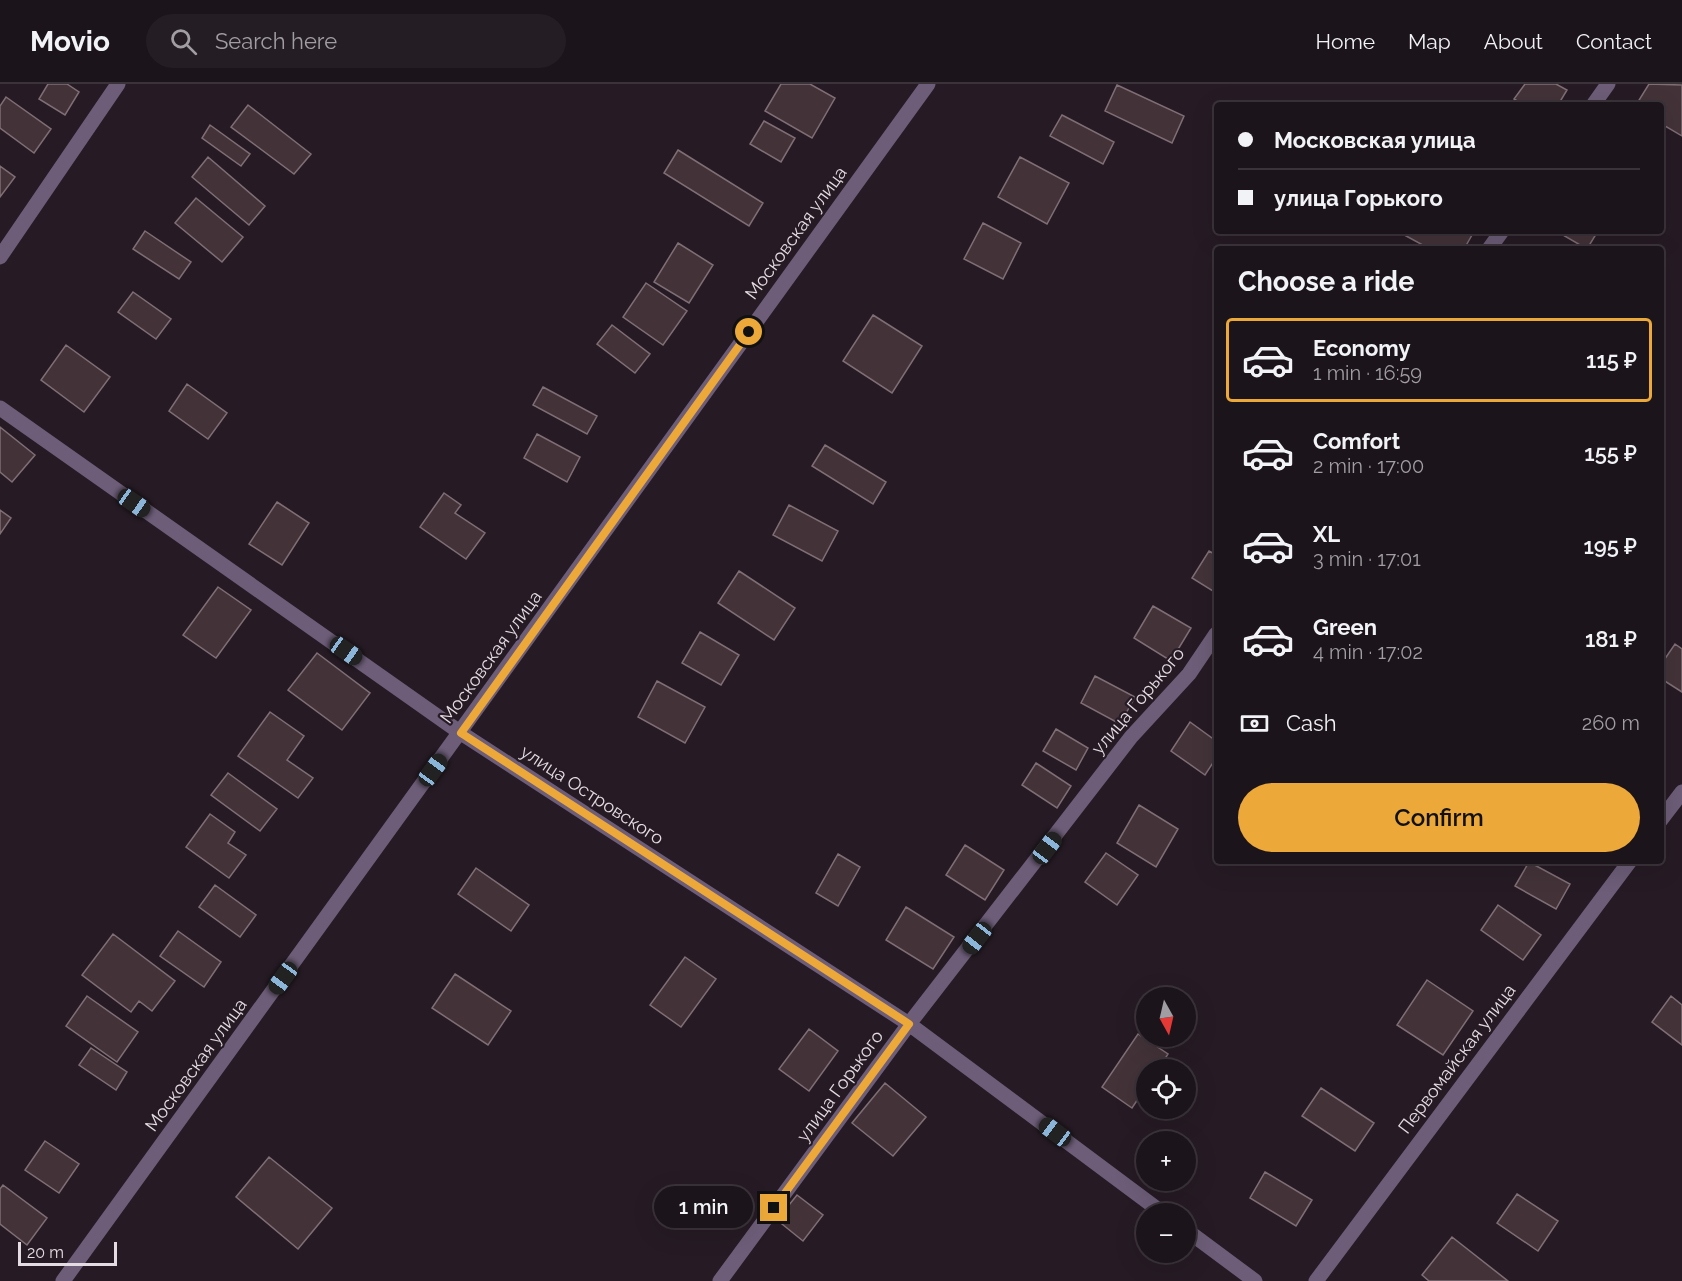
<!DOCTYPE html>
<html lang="en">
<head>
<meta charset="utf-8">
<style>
	body { margin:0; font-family:Raleway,sans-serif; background:#251d24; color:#f1f3f6; height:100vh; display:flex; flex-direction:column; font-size:22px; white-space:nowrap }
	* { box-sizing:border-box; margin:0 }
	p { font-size:20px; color:#a09ea3 }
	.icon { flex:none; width:33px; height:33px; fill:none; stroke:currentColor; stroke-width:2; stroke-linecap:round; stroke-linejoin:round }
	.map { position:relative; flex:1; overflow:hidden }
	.drawer { position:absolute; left:1214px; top:162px; width:450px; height:618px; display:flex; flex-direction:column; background:#1c141b; border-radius:6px; box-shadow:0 6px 24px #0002,0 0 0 2px #3a333a }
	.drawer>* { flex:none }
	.top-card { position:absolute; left:1214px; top:18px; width:450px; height:132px; border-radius:6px; box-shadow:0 6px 24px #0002,0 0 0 2px #3a333a; display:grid; align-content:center; height:132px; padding:0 24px; background:#1c141b }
	.needle { width:39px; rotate:172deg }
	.controls { position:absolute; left:1136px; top:903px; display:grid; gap:12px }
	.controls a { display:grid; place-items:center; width:60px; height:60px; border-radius:50%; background:#1c141b; box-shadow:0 6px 24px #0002,0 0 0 2px #3a333a; font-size:30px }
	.scale { position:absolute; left:18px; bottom:15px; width:99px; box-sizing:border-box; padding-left:6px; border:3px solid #e4dce3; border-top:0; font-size:16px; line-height:21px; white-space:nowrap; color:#e4dce3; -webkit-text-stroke:4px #261b24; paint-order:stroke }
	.end { position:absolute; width:27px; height:27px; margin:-14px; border:8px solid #eca93a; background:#111; box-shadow:0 0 0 3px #111 }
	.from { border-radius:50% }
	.bubble { position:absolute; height:42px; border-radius:21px; background:#1c141b; box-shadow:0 6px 24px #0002,0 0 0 2px #3a333a; font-size:20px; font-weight:600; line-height:42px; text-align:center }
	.car { position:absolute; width:18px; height:36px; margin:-18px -9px; border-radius:8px; box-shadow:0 0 4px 2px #0007; background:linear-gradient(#222 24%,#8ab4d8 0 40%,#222 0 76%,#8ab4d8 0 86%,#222 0) }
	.top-card b { display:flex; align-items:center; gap:21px; height:57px; font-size:22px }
	.top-card b+b { border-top:2px solid #3a333a }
	.top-card i { width:15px; height:15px; background:#f1f3f6 }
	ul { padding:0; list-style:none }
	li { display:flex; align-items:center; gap:18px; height:84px; margin:0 12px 9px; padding:0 12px; border:3px solid transparent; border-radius:6px }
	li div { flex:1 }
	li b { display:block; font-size:22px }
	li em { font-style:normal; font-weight:600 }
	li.selected { border-color:#eca93a }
	li>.icon { width:54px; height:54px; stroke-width:1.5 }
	h2 { padding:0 24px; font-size:27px; line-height:72px }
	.pay { display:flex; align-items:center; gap:15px; height:66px; padding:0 24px; font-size:22px }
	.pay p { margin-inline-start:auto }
	.primary-button { display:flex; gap:12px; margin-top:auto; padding:12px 24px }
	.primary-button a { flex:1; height:69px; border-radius:36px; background:#eca93a; color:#111; font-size:24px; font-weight:600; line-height:69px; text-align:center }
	header { display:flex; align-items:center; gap:36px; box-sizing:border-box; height:84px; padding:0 30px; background:#1c141b; border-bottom:2px solid #3a333a }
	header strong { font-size:28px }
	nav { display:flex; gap:33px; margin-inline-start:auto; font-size:21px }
	.search { width:420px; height:54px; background:#251d24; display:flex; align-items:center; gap:15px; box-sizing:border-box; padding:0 21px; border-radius:33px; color:#a09ea3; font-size:22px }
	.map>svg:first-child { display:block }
	.building { fill:#433339; stroke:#806e75; stroke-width:1.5 }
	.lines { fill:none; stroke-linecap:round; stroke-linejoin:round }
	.minor { stroke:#6d5d78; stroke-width:15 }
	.route { stroke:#eca93a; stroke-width:8 }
	.labels { text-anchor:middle; stroke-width:4.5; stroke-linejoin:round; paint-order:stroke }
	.street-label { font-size:18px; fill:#e4dce3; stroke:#261b24 }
</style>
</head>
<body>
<header>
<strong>Movio</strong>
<div class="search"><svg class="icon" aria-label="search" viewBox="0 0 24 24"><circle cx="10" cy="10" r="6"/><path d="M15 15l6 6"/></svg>Search here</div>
<nav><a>Home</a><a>Map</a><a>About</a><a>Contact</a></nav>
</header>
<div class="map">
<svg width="1682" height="1197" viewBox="0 0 1682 1197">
	<rect width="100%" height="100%" fill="#261b24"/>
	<path class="building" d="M 48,0 L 67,0 L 79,8 L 65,31 L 39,15 Z
		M 781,0 L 810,0 L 835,14 L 812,54 L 765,27 Z
		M 1525,0 L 1556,0 L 1567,6 L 1558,21 L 1524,21 L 1514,15 Z
		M 1649,0 L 1682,1 L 1682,52 L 1660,39 L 1660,21 L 1636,21 Z
		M 1117,1 L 1184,32 L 1172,59 L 1105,27 Z
		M 6,13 L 51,45 L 34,69 L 0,44 L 0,22 Z
		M 248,21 L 311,70 L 294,90 L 231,43 Z
		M 1062,31 L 1114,58 L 1103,80 L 1050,52 Z
		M 764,37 L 795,54 L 781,78 L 750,60 Z
		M 210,41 L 250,70 L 241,82 L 202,54 Z
		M 678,66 L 763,119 L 749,142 L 664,89 Z
		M 208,73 L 265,122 L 249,141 L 192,93 Z
		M 1020,73 L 1069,99 L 1047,140 L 998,113 Z
		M 0,82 L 15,93 L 0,113 Z
		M 196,114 L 243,153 L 222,178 L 175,139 Z
		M 983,139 L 1021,159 L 1003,195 L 964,175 Z
		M 145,147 L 191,178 L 179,195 L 133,165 Z
		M 1397,147 L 1466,147 L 1472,151 L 1464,165 L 1430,165 Z
		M 1556,147 L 1598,147 L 1587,165 Z
		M 678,159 L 713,181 L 689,219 L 654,198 Z
		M 646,199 L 687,227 L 663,261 L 623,233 Z
		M 133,208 L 171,235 L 156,255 L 118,228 Z
		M 873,231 L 922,262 L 892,309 L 843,277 Z
		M 612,241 L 650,270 L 635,289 L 597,260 Z
		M 66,261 L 110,293 L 84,328 L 41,296 Z
		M 187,300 L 227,329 L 208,355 L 169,327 Z
		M 543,303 L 597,332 L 587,350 L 533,321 Z
		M 0,343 L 35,371 L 12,398 L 0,388 Z
		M 537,350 L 580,373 L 567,398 L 524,374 Z
		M 825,361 L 886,398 L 873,420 L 812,382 Z
		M 444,409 L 461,421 L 455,429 L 485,449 L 466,475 L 420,443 Z
		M 277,418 L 309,439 L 282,481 L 249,460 Z
		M 789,421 L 838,447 L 822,477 L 773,451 Z
		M 0,426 L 11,434 L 0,450 Z
		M 1209,467 L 1216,471 L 1216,509 L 1192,494 Z
		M 739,487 L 795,524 L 774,556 L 718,519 Z
		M 218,503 L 251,526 L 216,574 L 183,551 Z
		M 1153,522 L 1191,544 L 1171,577 L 1134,554 Z
		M 700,548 L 739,571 L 721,601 L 682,579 Z
		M 1675,560 L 1682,565 L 1682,608 L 1660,594 L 1660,582 Z
		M 317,569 L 370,609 L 342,646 L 288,606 Z
		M 1095,592 L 1135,613 L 1120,640 L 1081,619 Z
		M 657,597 L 705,623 L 685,659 L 638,633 Z
		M 270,628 L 304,652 L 287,676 L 313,694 L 298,714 L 238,672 Z
		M 1190,638 L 1216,657 L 1216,674 L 1205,691 L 1171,667 Z
		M 1056,645 L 1088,664 L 1076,686 L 1043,667 Z
		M 1036,679 L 1071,702 L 1057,724 L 1022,701 Z
		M 228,689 L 277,725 L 260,747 L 211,711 Z
		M 1139,721 L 1178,745 L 1156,783 L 1117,759 Z
		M 210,730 L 235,748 L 228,759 L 246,771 L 229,794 L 186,763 Z
		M 965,761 L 1004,786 L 985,816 L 946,791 Z
		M 1106,769 L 1138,791 L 1117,821 L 1085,798 Z
		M 838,770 L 860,783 L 838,822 L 816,809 Z
		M 1529,778 L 1570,800 L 1556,825 L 1515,802 Z
		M 476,784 L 529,821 L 511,847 L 458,810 Z
		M 215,801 L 256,831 L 240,853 L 199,823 Z
		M 1498,821 L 1541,851 L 1523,876 L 1481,846 Z
		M 906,823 L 954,853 L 933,885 L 886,856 Z
		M 178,847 L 221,878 L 204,903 L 160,872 Z
		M 113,850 L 175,897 L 152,927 L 139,917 L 131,928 L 82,891 Z
		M 685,873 L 716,895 L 681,943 L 650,921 Z
		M 455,890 L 511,927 L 488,961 L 432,924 Z
		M 1427,896 L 1473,927 L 1443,971 L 1397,941 Z
		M 87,912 L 138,948 L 117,978 L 66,942 Z
		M 1671,912 L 1682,921 L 1682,961 L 1652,938 Z
		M 809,945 L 838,967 L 809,1007 L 779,985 Z
		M 1138,950 L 1168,970 L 1158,986 L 1146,986 L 1146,1003 L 1132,1024 L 1102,1003 Z
		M 91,964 L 127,988 L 116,1006 L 79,981 Z
		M 885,999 L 926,1033 L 893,1072 L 852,1039 Z
		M 1321,1004 L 1374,1039 L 1355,1067 L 1302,1032 Z
		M 45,1057 L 79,1080 L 59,1109 L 25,1086 Z
		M 269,1073 L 332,1124 L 298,1165 L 236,1113 Z
		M 1265,1088 L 1312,1116 L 1296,1142 L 1250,1114 Z
		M 3,1101 L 47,1134 L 27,1161 L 0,1140 L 0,1105 Z
		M 1517,1110 L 1558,1137 L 1538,1167 L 1497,1139 Z
		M 797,1111 L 823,1131 L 803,1157 L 777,1136 Z
		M 1452,1153 L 1508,1197 L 1429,1197 L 1422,1191 Z"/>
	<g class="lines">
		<path class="minor" d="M 1593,21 L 1608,0
			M 1489,165 L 1502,147
			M 0,173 L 118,0
			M 0,324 L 461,649 L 909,940 L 1164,1130
			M 1660,737 L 1682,708
			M 1185,1145 L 1255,1197
			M 63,1197 L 928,0
			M 720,1197 L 909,940 L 1131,653 L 1189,590 L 1216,550
			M 1316,1197 L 1630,777"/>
	</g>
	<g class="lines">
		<path class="route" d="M 749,248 L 461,649 L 909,940 L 774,1124"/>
	</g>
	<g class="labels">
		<g class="street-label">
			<text transform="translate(796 149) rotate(-54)" y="6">Московская улица</text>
			<text transform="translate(491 573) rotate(-54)" y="6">Московская улица</text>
			<text transform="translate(1138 617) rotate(-50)" y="6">улица Горького</text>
			<text transform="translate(592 711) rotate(33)" y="6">улица Островского</text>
			<text transform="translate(1457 975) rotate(-53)" y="6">Первомайская улица</text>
			<text transform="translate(196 981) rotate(-54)" y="6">Московская улица</text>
			<text transform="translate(840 1002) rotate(-54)" y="6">улица Горького</text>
		</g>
	</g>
</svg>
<div class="controls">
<a><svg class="needle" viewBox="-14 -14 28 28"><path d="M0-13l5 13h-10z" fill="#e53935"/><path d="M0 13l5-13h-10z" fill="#a09ea3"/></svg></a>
<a><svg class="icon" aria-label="locate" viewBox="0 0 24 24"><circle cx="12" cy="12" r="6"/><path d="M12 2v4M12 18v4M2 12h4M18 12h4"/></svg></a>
<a>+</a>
<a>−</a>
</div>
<div class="scale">20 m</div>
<i class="end from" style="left:749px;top:248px"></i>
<i class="end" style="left:774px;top:1124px"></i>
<div class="bubble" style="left:654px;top:1102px;width:99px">1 min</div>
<i class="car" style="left:134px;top:419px;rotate:125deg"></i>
<i class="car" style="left:346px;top:567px;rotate:125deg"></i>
<i class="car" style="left:433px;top:686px;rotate:36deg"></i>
<i class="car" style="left:1047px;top:764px;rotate:37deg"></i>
<i class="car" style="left:977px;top:854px;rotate:218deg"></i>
<i class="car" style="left:283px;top:894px;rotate:216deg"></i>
<i class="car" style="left:1055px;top:1048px;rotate:307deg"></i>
<div class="top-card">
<b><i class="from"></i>Московская улица</b>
<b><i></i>улица Горького</b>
</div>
<section class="drawer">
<h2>Choose a ride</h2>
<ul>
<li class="selected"><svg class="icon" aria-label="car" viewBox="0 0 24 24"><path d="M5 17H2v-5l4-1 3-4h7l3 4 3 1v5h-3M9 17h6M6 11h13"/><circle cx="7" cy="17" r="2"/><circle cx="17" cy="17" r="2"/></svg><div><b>Economy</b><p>1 min · 16:59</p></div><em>115 ₽</em></li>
<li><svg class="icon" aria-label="car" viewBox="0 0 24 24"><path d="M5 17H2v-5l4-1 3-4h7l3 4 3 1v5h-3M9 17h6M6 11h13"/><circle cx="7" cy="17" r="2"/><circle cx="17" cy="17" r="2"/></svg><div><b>Comfort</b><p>2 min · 17:00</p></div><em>155 ₽</em></li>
<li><svg class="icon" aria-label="car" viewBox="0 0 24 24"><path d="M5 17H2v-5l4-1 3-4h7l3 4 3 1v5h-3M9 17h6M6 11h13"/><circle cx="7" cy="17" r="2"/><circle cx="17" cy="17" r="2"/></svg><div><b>XL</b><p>3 min · 17:01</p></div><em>195 ₽</em></li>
<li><svg class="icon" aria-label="car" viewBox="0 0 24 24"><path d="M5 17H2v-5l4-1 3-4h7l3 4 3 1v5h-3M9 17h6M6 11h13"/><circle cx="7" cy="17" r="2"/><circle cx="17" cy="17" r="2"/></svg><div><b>Green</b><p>4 min · 17:02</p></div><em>181 ₽</em></li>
</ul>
<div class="pay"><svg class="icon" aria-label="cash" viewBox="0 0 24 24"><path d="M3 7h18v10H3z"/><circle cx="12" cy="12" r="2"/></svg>Cash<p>260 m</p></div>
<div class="primary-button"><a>Confirm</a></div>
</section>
</div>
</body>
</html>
